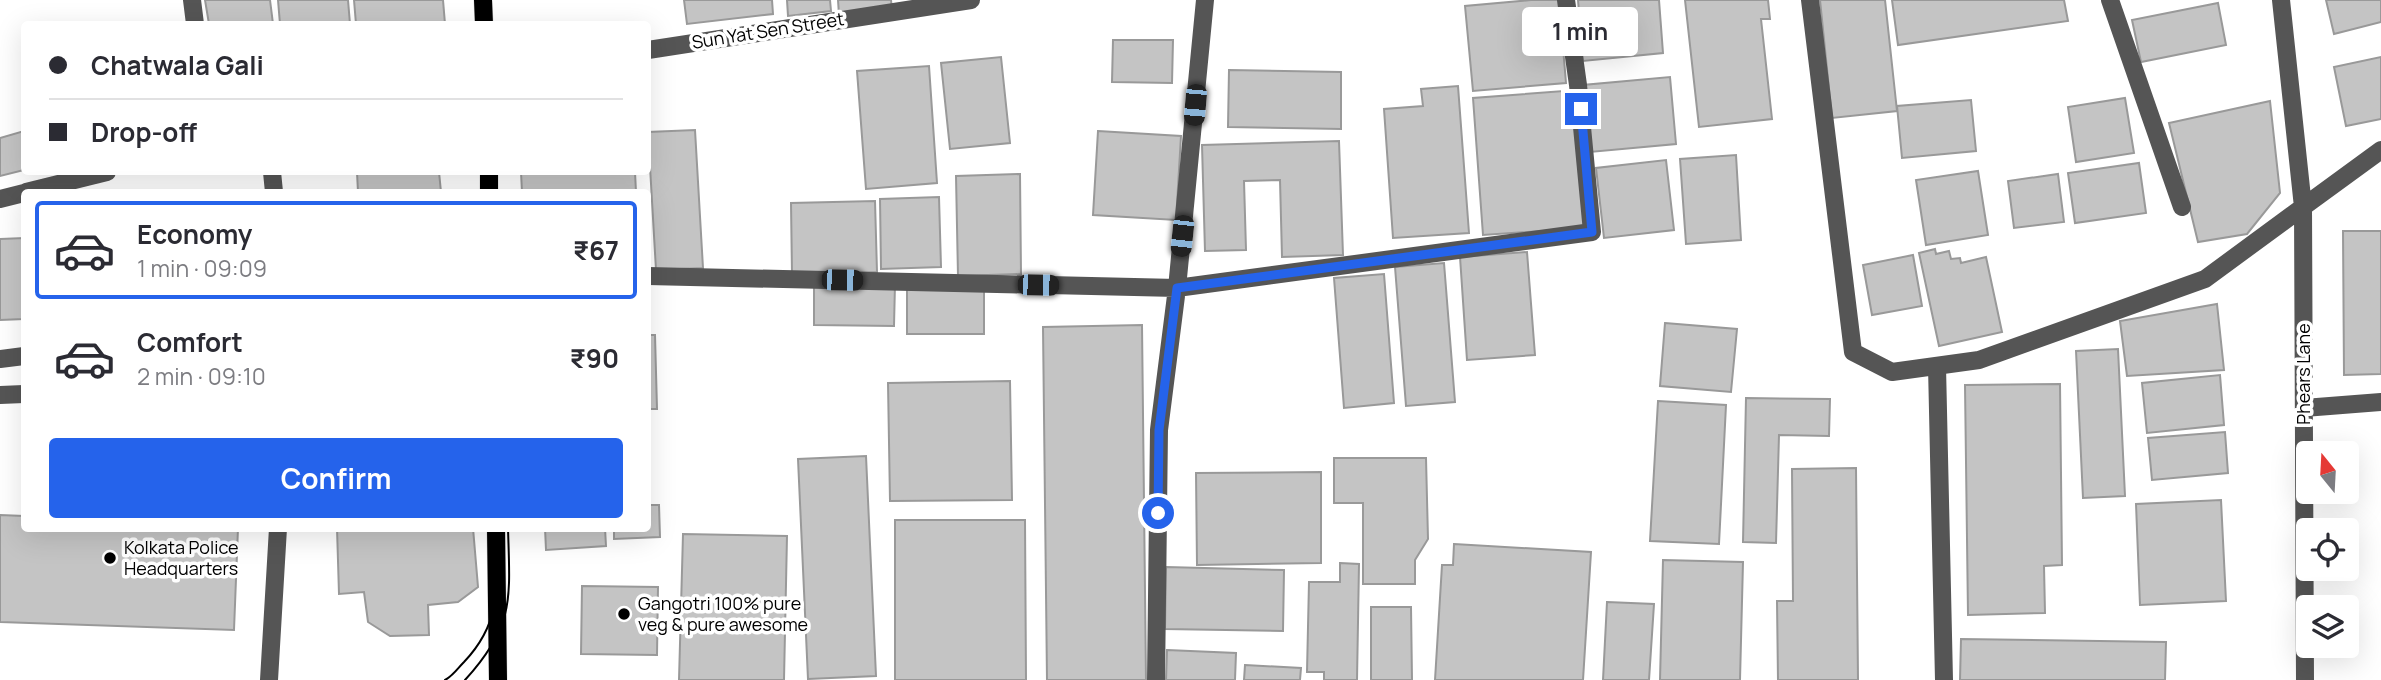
<!DOCTYPE html>
<html lang="en">
<head>
<meta charset="utf-8">
<style>
	body { margin:0; font-family:Manrope,sans-serif; background:#f2f2f3; color:#2b2b33; height:100vh; display:flex; flex-direction:column; font-size:26px; white-space:nowrap }
	* { box-sizing:border-box; margin:0 }
	p { font-size:23px; color:#7c7c81 }
	.icon { flex:none; width:38px; height:38px; fill:none; stroke:currentColor; stroke-width:2; stroke-linecap:round; stroke-linejoin:round }
	.map { position:relative; flex:1; overflow:hidden }
	.drawer { position:absolute; left:21px; top:189px; width:630px; height:343px; display:flex; flex-direction:column; background:#fff; border-radius:7px; box-shadow:0 7px 28px #0002 }
	.drawer>* { flex:none }
	.guide { position:absolute; left:21px; top:21px; width:630px; height:154px; border-radius:7px; box-shadow:0 7px 28px #0002; display:grid; align-content:center; height:154px; padding:0 28px; background:#fff }
	.needle { width:46px; rotate:342deg }
	.buttons { position:absolute; left:2296px; top:441px; display:grid; gap:14px }
	.buttons a { display:grid; place-items:center; width:63px; height:63px; border-radius:7px; background:#fff; box-shadow:0 7px 28px #0002; font-size:35px }
	.end { position:absolute; width:32px; height:32px; margin:-16px; border:9px solid #2563eb; background:#fff; box-shadow:0 0 0 4px #fff }
	.from { border-radius:50% }
	.bubble { position:absolute; height:49px; border-radius:7px; background:#fff; box-shadow:0 7px 28px #0002; font-size:23px; font-weight:700; line-height:49px; text-align:center }
	.car { position:absolute; width:21px; height:42px; margin:-21px -10px; border-radius:9px; box-shadow:0 0 5px 2px #0007; background:linear-gradient(#222 24%,#8ab4d8 0 40%,#222 0 76%,#8ab4d8 0 86%,#222 0) }
	.guide b { display:flex; align-items:center; gap:24px; height:66px; font-size:26px }
	.guide b+b { border-top:2px solid #e1e1e2 }
	.guide i { width:18px; height:18px; background:#2b2b33 }
	ul { padding:12px 0 0; list-style:none }
	li { display:flex; align-items:center; gap:21px; height:98px; margin:0 14px 10px; padding:0 14px; border:4px solid transparent; border-radius:7px }
	li div { flex:1 }
	li b { display:block; font-size:26px }
	li em { font-style:normal; font-weight:700 }
	li.selected { border-color:#2563eb }
	li>.icon { width:63px; height:63px; stroke-width:1.5 }
	.button { display:flex; gap:14px; margin-top:auto; padding:14px 28px }
	.button a { flex:1; height:80px; border-radius:7px; background:#2563eb; color:#fff; font-size:28px; font-weight:700; line-height:80px; text-align:center }
	.map>svg:first-child { display:block }
	.building { fill:#c4c4c4; stroke:#999; stroke-width:2 }
	.lines { fill:none; stroke-linecap:round; stroke-linejoin:round }
	.major-casing { stroke:#dbdbdb; stroke-width:19 }
	.minor { stroke:#555; stroke-width:18 }
	.major { stroke:#000; stroke-width:18 }
	.tram { stroke:#000; stroke-width:2 }
	.route { stroke:#2563eb; stroke-width:9 }
	.poi-dot { fill:#000; stroke:#fff; stroke-width:2.5 }
	.labels { text-anchor:middle; stroke-width:7; stroke-linejoin:round; paint-order:stroke }
	.street-label { font-size:18px; fill:#000; stroke:#fff }
	.poi-label { font-size:18px; fill:#000; stroke:#fff; text-anchor:start }
</style>
</head>
<body>
<div class="map">
<svg width="2381" height="680" viewBox="0 0 2381 680">
	<rect width="100%" height="100%" fill="#fff"/>
	<path class="building" d="M 205,0 L 270,0 L 273,24 L 209,24 Z
		M 278,0 L 348,0 L 350,24 L 280,24 Z
		M 354,0 L 443,0 L 445,24 L 356,24 Z
		M 684,0 L 772,0 L 773,14 L 687,24 Z
		M 787,0 L 830,0 L 831,11 L 788,16 Z
		M 838,0 L 891,0 L 892,9 L 839,15 Z
		M 1531,0 L 1559,0 L 1566,83 L 1473,91 L 1465,6 Z
		M 1578,0 L 1659,0 L 1663,53 L 1583,61 Z
		M 1685,0 L 1768,0 L 1770,19 L 1761,19 L 1772,119 L 1699,127 Z
		M 1820,0 L 1885,0 L 1897,111 L 1832,118 Z
		M 1892,0 L 2064,0 L 2068,21 L 1898,45 Z
		M 2326,0 L 2381,0 L 2381,22 L 2334,34 Z
		M 2218,3 L 2226,45 L 2141,62 L 2132,20 Z
		M 1113,40 L 1173,40 L 1172,83 L 1112,82 Z
		M 1001,57 L 1010,143 L 950,149 L 941,63 Z
		M 2381,57 L 2381,119 L 2346,126 L 2334,67 Z
		M 929,66 L 937,183 L 866,189 L 857,71 Z
		M 1229,70 L 1341,72 L 1341,129 L 1228,127 Z
		M 1670,77 L 1676,144 L 1590,152 L 1583,85 Z
		M 1458,86 L 1469,233 L 1393,238 L 1384,109 L 1423,106 L 1421,89 Z
		M 1577,90 L 1586,228 L 1483,235 L 1473,98 Z
		M 2125,98 L 2134,153 L 2076,162 L 2068,107 Z
		M 1971,100 L 1976,151 L 1902,158 L 1897,106 Z
		M 2270,101 L 2280,193 L 2247,234 L 2198,242 L 2169,123 Z
		M 695,130 L 703,268 L 656,270 L 648,132 Z
		M 24,131 L 24,170 L 0,176 L 0,138 Z
		M 1098,131 L 1181,136 L 1176,220 L 1093,215 Z
		M 1339,141 L 1343,255 L 1282,257 L 1280,180 L 1244,181 L 1246,250 L 1205,251 L 1202,145 Z
		M 1736,155 L 1741,240 L 1686,244 L 1680,159 Z
		M 1666,160 L 1674,230 L 1604,238 L 1596,168 Z
		M 2139,163 L 2146,213 L 2075,223 L 2068,173 Z
		M 1978,171 L 1988,235 L 1926,245 L 1916,180 Z
		M 357,172 L 439,172 L 441,192 L 358,192 Z
		M 521,172 L 635,172 L 636,192 L 522,192 Z
		M 1020,174 L 1021,274 L 958,276 L 956,176 Z
		M 2058,174 L 2064,222 L 2014,228 L 2008,181 Z
		M 939,197 L 941,267 L 881,269 L 880,199 Z
		M 875,201 L 877,272 L 792,274 L 791,203 Z
		M 2343,231 L 2381,231 L 2381,374 L 2344,375 Z
		M 24,238 L 24,319 L 0,320 L 0,239 Z
		M 1935,249 L 1936,254 L 1949,251 L 1951,259 L 1960,258 L 1961,263 L 1986,257 L 2002,332 L 1939,346 L 1919,253 Z
		M 1527,252 L 1535,355 L 1467,360 L 1460,257 Z
		M 1913,255 L 1922,306 L 1872,315 L 1863,265 Z
		M 1444,263 L 1455,402 L 1406,406 L 1395,267 Z
		M 1384,274 L 1394,403 L 1344,408 L 1334,278 Z
		M 814,283 L 895,284 L 894,326 L 814,325 Z
		M 907,285 L 984,285 L 984,334 L 907,334 Z
		M 2217,304 L 2224,370 L 2127,376 L 2120,321 Z
		M 1665,323 L 1737,329 L 1731,392 L 1660,386 Z
		M 1142,325 L 1146,680 L 1047,680 L 1043,327 Z
		M 648,335 L 655,335 L 657,409 L 648,409 Z
		M 2118,349 L 2125,496 L 2083,498 L 2076,351 Z
		M 2220,375 L 2224,425 L 2147,433 L 2142,383 Z
		M 1010,381 L 1012,500 L 890,501 L 888,383 Z
		M 2060,384 L 2062,565 L 2044,566 L 2045,613 L 1968,615 L 1965,385 Z
		M 1746,398 L 1830,399 L 1829,436 L 1779,435 L 1776,543 L 1743,542 Z
		M 1658,401 L 1726,405 L 1719,544 L 1650,541 Z
		M 2225,432 L 2228,473 L 2152,480 L 2148,438 Z
		M 866,456 L 876,676 L 808,679 L 798,459 Z
		M 1334,458 L 1426,458 L 1428,539 L 1415,560 L 1415,584 L 1363,584 L 1363,503 L 1334,503 Z
		M 1856,468 L 1858,680 L 1778,680 L 1777,601 L 1793,601 L 1792,469 Z
		M 1321,472 L 1321,563 L 1197,565 L 1196,473 Z
		M 2221,500 L 2226,601 L 2140,605 L 2136,504 Z
		M 648,505 L 659,505 L 660,537 L 614,539 L 614,528 L 648,528 Z
		M 0,515 L 24,516 L 24,528 L 238,528 L 234,630 L 0,622 Z
		M 895,520 L 1025,520 L 1026,680 L 895,680 Z
		M 337,528 L 473,528 L 478,587 L 458,602 L 428,605 L 429,635 L 390,636 L 368,622 L 364,592 L 339,594 Z
		M 545,528 L 605,528 L 606,546 L 546,550 Z
		M 683,534 L 787,536 L 784,680 L 679,680 Z
		M 1454,544 L 1591,552 L 1583,680 L 1435,680 L 1442,565 L 1453,565 Z
		M 1663,560 L 1743,562 L 1740,680 L 1660,680 Z
		M 1340,563 L 1359,564 L 1357,680 L 1324,680 L 1324,672 L 1307,672 L 1309,582 L 1340,582 Z
		M 1166,567 L 1284,570 L 1283,631 L 1165,629 Z
		M 582,586 L 658,587 L 657,655 L 581,654 Z
		M 1607,602 L 1654,604 L 1649,680 L 1603,680 Z
		M 1371,607 L 1411,607 L 1412,680 L 1371,680 Z
		M 1961,639 L 2166,642 L 2165,680 L 1960,680 Z
		M 1167,650 L 1236,653 L 1235,680 L 1166,680 Z
		M 1245,665 L 1301,668 L 1300,680 L 1244,680 Z"/>
	<g class="lines">
		<g class="major-casing">
			<path id="major" d="M 483,0 L 484,24
				M 489,172 L 489,192
				M 496,528 L 498,680"/>
		</g>
		<path class="minor" d="M 192,0 L 195,24
			M 1810,0 L 1853,352 L 1892,372 L 1979,360 L 2205,279 L 2303,207 L 2281,0
			M 2110,0 L 2182,207
			M 648,50 L 971,0
			M 272,172 L 274,192
			M 26,192 L 107,172
			M 0,199 L 24,193
			M 648,276 L 1177,288 L 1592,232 L 1578,85 L 1566,0
			M 0,359 L 24,356
			M 1937,366 L 1944,680
			M 0,395 L 24,394
			M 2304,408 L 2381,402
			M 269,680 L 278,528
			M 1156,680 L 1159,430 L 1177,288 L 1205,0
			M 2305,680 L 2303,207 L 2381,150"/>
		<use href="#major" class="major"/>
		<path class="tram" d="M 476,0 L 477,24
			M 489,0 L 489,24
			M 482,172 L 483,192
			M 495,172 L 496,192
			M 445,680 C 453,676 458,668 464,662 C 504,620 497,582 495,528
			M 465,680 C 515,625 510,599 508,528"/>
	</g>
	<g class="lines">
		<path class="route" d="M 1158,513 L 1159,430 L 1177,288 L 1592,232 L 1581,109"/>
	</g>
	<g class="poi-dot">
		<circle cx="110" cy="558" r="7"/>
		<circle cx="624" cy="614" r="7"/>
	</g>
	<g class="labels">
		<g class="street-label">
			<text transform="translate(768 31) rotate(-9)" y="6">Sun Yat Sen Street</text>
			<text transform="translate(2304 374) rotate(-90)" y="6">Phears Lane</text>
		</g>
		<g class="poi-label">
			<text x="124" y="554">Kolkata Police<tspan x="124" dy="21">Headquarters</tspan></text>
			<text x="638" y="610">Gangotri 100% pure<tspan x="638" dy="21">veg &amp; pure awesome</tspan></text>
		</g>
	</g>
</svg>
<div class="buttons">
<a><svg class="needle" viewBox="-14 -14 28 28"><path d="M0-13l5 13h-10z" fill="#e53935"/><path d="M0 13l5-13h-10z" fill="#7c7c81"/></svg></a>
<a><svg class="icon" aria-label="locate" viewBox="0 0 24 24"><circle cx="12" cy="12" r="6"/><path d="M12 2v4M12 18v4M2 12h4M18 12h4"/></svg></a>
<a><svg class="icon" aria-label="layers" viewBox="0 0 24 24"><path d="M12 4l9 5-9 5-9-5zM3 14l9 5 9-5"/></svg></a>
</div>
<i class="end from" style="left:1158px;top:513px"></i>
<i class="end" style="left:1581px;top:109px"></i>
<div class="bubble" style="left:1522px;top:7px;width:116px">1 min</div>
<i class="car" style="left:1195px;top:105px;rotate:185deg"></i>
<i class="car" style="left:1182px;top:236px;rotate:186deg"></i>
<i class="car" style="left:842px;top:280px;rotate:91deg"></i>
<i class="car" style="left:1038px;top:285px;rotate:91deg"></i>
<div class="guide">
<b><i class="from"></i>Chatwala Gali</b>
<b><i></i>Drop-off</b>
</div>
<section class="drawer">
<ul>
<li class="selected"><svg class="icon" aria-label="car" viewBox="0 0 24 24"><path d="M5 17H2v-5l4-1 3-4h7l3 4 3 1v5h-3M9 17h6M6 11h13"/><circle cx="7" cy="17" r="2"/><circle cx="17" cy="17" r="2"/></svg><div><b>Economy</b><p>1 min · 09:09</p></div><em>₹67</em></li>
<li><svg class="icon" aria-label="car" viewBox="0 0 24 24"><path d="M5 17H2v-5l4-1 3-4h7l3 4 3 1v5h-3M9 17h6M6 11h13"/><circle cx="7" cy="17" r="2"/><circle cx="17" cy="17" r="2"/></svg><div><b>Comfort</b><p>2 min · 09:10</p></div><em>₹90</em></li>
</ul>
<div class="button"><a>Confirm</a></div>
</section>
</div>
</body>
</html>
